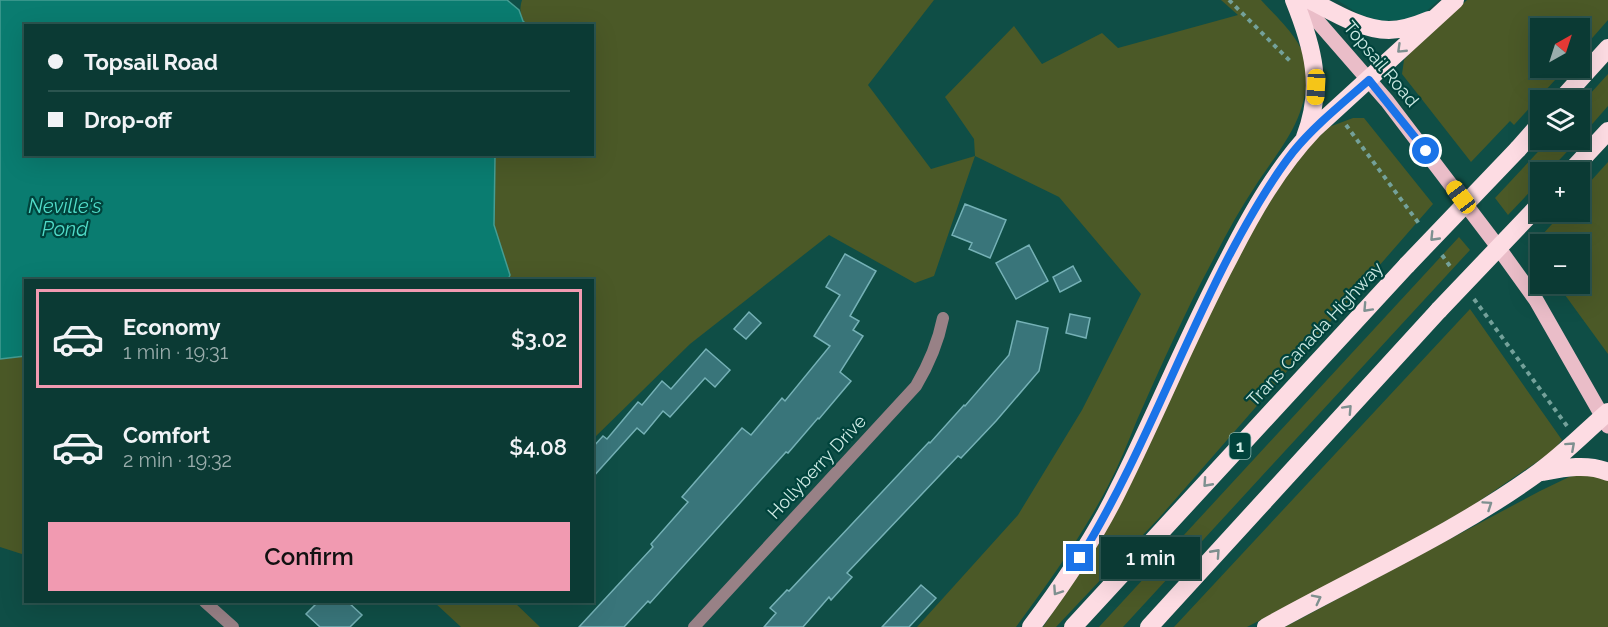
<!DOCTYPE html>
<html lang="en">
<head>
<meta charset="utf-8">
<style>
	body { margin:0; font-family:Raleway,sans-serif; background:#14413c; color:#f1f3f6; height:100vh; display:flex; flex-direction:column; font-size:22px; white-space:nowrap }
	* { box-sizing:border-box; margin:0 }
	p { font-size:20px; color:#9aadac }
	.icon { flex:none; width:33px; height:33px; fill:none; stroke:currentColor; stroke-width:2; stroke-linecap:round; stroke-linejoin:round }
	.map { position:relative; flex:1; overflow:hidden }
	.details { position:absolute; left:24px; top:279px; width:570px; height:324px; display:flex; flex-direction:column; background:#0b3a34; border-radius:0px; box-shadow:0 6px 24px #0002,0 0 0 2px #2b544f }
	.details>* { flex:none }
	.guide { position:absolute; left:24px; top:24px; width:570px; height:132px; border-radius:0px; box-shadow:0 6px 24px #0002,0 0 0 2px #2b544f; display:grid; align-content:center; height:132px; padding:0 24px; background:#0b3a34 }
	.needle { width:39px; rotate:39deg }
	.tools { position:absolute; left:1530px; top:18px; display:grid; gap:12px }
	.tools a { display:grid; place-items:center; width:60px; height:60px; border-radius:0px; background:#0b3a34; box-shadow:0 6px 24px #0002,0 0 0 2px #2b544f; font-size:30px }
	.end { position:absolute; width:27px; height:27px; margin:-14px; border:8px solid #1a73e8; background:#fff; box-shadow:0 0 0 3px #fff }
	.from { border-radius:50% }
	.bubble { position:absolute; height:42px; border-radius:0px; background:#0b3a34; box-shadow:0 6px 24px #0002,0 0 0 2px #2b544f; font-size:20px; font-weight:600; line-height:42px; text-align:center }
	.car { position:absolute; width:18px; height:36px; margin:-18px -9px; border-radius:8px; box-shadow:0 0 4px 2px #0007; background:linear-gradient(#f5c518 24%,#345 0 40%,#f5c518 0 76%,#345 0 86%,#f5c518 0) }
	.guide b { display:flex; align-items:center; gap:21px; height:57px; font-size:22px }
	.guide b+b { border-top:2px solid #2b544f }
	.guide i { width:15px; height:15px; background:#f1f3f6 }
	ul { padding:10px 0 0; list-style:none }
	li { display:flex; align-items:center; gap:18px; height:99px; margin:0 12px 9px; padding:0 12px; border:3px solid transparent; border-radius:0px }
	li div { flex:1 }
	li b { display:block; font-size:22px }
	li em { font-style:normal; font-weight:600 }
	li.current { border-color:#f19ab1 }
	li>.icon { width:54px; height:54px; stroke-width:1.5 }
	.primary-button { display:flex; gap:12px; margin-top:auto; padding:12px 24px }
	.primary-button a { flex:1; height:69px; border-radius:0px; background:#f19ab1; color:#111; font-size:24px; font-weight:600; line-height:69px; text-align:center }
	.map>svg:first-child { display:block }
	.built { fill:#095b51 }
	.green { fill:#4b5927 }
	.water { fill:#0a7c70; stroke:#459d93; stroke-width:1.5 }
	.building { fill:#39757a; stroke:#75b1b6; stroke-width:1.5 }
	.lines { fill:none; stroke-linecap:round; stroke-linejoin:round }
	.path { stroke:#74a19a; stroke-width:4; stroke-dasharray:4.5 4.5; stroke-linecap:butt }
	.minor { stroke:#988186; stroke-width:12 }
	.primary { stroke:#eabdc8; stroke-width:15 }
	.motorway { stroke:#fddce3; stroke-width:18 }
	.motorway-bridge { stroke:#fddce3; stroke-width:18 }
	.oneway { stroke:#7e9090 }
	.route { stroke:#1a73e8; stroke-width:8 }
	.labels { text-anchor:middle; stroke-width:4.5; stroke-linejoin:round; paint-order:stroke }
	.shield { fill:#00433c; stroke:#90b9b2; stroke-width:1.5 }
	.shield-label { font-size:16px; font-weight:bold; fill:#ceebe5 }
	.street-label { font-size:18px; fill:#ceebe5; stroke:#00433c }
	.water-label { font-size:20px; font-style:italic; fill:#50dcc9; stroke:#00433c }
</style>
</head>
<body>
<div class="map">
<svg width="1608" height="627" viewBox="0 0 1608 627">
	<rect width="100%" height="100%" fill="#0f4e46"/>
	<path class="built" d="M 1337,0 L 1439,0 L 1424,13 L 1402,20 L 1380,21 L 1359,14 Z"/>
	<path class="green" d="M 522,0 L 934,0 L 868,85 L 931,169 L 975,156 L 974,139 L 945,97 L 1014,26 L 1042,64 L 1102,33 L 1118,48 L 1238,15 L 1221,0 L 1261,0 C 1280,21 1309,45 1307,76 C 1305,123 1280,148 1256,185 C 1240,209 1226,234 1213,260 C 1185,312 1161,366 1137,420 C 1128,442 1119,465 1108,486 C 1082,536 1049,582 1016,627 L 917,627 L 1018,515 L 1082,410 L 1141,294 L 1059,197 L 975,156 L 934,276 L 915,283 L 829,235 L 690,344 L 593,439 L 592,280 L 508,280 L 510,275 L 494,225 L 495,157 L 497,155 L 592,154 L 592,26 L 527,25 C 520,17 519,10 522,0 Z
		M 1467,0 L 1608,0 L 1608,20 L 1580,52 L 1580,28 L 1540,28 L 1540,68 L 1566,68 L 1514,125 L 1510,121 L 1471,162 L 1402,74 L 1404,60 L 1409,54 Z
		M 1608,74 L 1608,106 L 1580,138 L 1580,105 Z
		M 1353,118 L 1364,118 L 1433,204 L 1159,518 L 1056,627 L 1043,627 L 1080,571 L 1225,281 L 1253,229 L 1297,158 L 1329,127 Z
		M 1549,140 L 1578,140 L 1548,172 L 1540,172 L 1540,181 L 1508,215 L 1495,198 Z
		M 1608,162 L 1608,354 L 1557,284 L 1580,284 L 1580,244 L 1540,244 L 1540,261 L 1531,247 L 1563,212 L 1580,212 L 1580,193 Z
		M 1459,237 L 1470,250 L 1123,627 L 1099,627 Z
		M 1470,309 L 1562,440 L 1553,451 L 1469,508 L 1393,551 L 1247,627 L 1174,627 Z
		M 25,356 L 25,555 L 0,547 L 0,359 Z
		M 1582,474 L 1608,477 L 1608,627 L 1285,627 L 1540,491 L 1569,477 Z
		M 434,602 L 514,602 L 540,627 L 461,627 Z"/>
	<path class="water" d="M 0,0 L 507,0 L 519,10 L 523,21 L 527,25 L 26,26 L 26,154 L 497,155 L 495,157 L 494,225 L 510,275 L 508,280 L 26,280 L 25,356 L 0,359 Z"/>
	<path class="building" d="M 965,204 L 1006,220 L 990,258 L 969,249 L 972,243 L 952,235 Z
		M 1029,245 L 1048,281 L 1016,299 L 996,263 Z
		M 845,254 L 876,271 L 850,316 L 859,321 L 853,330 L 863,336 L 840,372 L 851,381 L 819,419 L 818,418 L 788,453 L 786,452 L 650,603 L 648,601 L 624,627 L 579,627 L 653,547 L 651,544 L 688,502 L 682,497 L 742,428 L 751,435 L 782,398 L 785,401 L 830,346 L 814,336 L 840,295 L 826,287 Z
		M 1073,266 L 1081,281 L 1060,292 L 1053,277 Z
		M 749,312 L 761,323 L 746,339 L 734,329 Z
		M 1070,314 L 1090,318 L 1086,338 L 1066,333 Z
		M 1017,321 L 1048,328 L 1039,371 L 996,421 L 961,458 L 958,456 L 847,573 L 852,577 L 831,600 L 829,597 L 803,627 L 764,627 L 776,613 L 770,608 L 787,590 L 789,591 L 929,442 L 930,443 L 964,405 L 965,406 L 1009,355 Z
		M 706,349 L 730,370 L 715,387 L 705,378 L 670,417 L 663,411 L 644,434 L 637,428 L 592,478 L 592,455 L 595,452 L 592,448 L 603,436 L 607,439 L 638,402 L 642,405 L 662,381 L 671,389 Z
		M 921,585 L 936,598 L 909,627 L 882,627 Z
		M 318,602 L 348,602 L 362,615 L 350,627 L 320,627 L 306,614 Z"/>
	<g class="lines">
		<path class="path" d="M 1229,0 L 1292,63
			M 1346,125 L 1420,225
			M 1442,255 L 1452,269
			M 1474,299 L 1567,426"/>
		<path class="minor" d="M 205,602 L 233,627
			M 694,627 L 916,386 C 929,364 938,343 943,318"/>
		<path class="primary" d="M 1299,0 L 1387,101 L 1495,243 L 1536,300 L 1608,426"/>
		<path class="motorway" d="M 1294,0 C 1313,47 1324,88 1305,137
			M 1310,0 C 1333,12 1362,30 1389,30 C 1402,30 1417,25 1429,20
			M 1561,100 L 1608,48
			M 1518,149 L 1540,124
			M 1570,172 L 1608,131
			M 1542,472 C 1563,468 1587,463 1608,472
			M 1031,627 C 1064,583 1095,538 1119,488 C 1157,412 1189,333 1229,258 C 1253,211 1278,167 1314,129 L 1455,0
			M 1073,627 L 1407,265
			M 1149,627 L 1439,310
			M 1266,627 C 1357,576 1454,534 1539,472 C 1564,454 1585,432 1608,412"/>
		<path class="motorway-bridge" d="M 1407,265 L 1518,149
			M 1439,310 L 1540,204"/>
	</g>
	<defs><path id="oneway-chevron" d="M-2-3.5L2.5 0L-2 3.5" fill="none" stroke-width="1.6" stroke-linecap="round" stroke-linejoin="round" transform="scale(1.5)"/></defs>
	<g class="oneway">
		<use href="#oneway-chevron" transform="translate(1401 49) rotate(136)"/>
		<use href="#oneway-chevron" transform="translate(1434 237) rotate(134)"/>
		<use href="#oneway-chevron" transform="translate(1367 308) rotate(133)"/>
		<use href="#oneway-chevron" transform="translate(1348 409) rotate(-47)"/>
		<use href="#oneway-chevron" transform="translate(1571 446) rotate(-42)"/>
		<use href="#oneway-chevron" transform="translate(1207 483) rotate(132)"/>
		<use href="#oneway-chevron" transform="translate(1488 505) rotate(-34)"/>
		<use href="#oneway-chevron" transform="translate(1216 553) rotate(-48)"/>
		<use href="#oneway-chevron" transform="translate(1057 591) rotate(124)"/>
		<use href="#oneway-chevron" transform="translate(1317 599) rotate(-27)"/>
	</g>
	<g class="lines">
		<path class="route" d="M 1080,558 C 1139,462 1177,356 1229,256 C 1248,220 1268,184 1293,152 C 1315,125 1343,103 1369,80 L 1426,151"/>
	</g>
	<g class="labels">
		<rect class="shield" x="1229.5" y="433" width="21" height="26" rx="4.5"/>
		<g class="shield-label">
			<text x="1240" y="452">1</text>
		</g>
		<g class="street-label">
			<text transform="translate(1381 64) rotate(50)" y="6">Topsail Road</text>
			<text transform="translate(1315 334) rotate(-47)" y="6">Trans Canada Highway</text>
			<text transform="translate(817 467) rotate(-47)" y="6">Hollyberry Drive</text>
		</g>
		<g class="water-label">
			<text x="65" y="213">Neville's<tspan x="65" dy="23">Pond</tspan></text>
		</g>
	</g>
</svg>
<div class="tools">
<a><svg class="needle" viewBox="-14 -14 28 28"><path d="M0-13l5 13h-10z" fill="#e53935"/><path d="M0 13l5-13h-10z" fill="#9aadac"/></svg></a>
<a><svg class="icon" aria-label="layers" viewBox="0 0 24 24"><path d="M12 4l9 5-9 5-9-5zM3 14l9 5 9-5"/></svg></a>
<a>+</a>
<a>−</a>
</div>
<i class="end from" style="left:1426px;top:151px"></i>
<i class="end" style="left:1080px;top:558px"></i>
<div class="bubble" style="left:1101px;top:537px;width:99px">1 min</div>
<i class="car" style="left:1316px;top:87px;rotate:183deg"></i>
<i class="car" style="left:1461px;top:197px;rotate:323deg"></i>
<div class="guide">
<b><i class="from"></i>Topsail Road</b>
<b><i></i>Drop-off</b>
</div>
<section class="details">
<ul>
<li class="current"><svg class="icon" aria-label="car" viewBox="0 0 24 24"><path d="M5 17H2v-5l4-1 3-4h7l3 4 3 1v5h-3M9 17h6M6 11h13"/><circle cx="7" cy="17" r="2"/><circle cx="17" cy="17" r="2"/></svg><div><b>Economy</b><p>1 min · 19:31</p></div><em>$3.02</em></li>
<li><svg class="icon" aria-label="car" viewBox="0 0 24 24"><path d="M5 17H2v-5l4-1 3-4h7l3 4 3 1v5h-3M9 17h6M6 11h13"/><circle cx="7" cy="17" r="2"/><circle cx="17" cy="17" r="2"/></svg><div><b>Comfort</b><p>2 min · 19:32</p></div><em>$4.08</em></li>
</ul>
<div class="primary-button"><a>Confirm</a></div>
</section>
</div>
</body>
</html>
